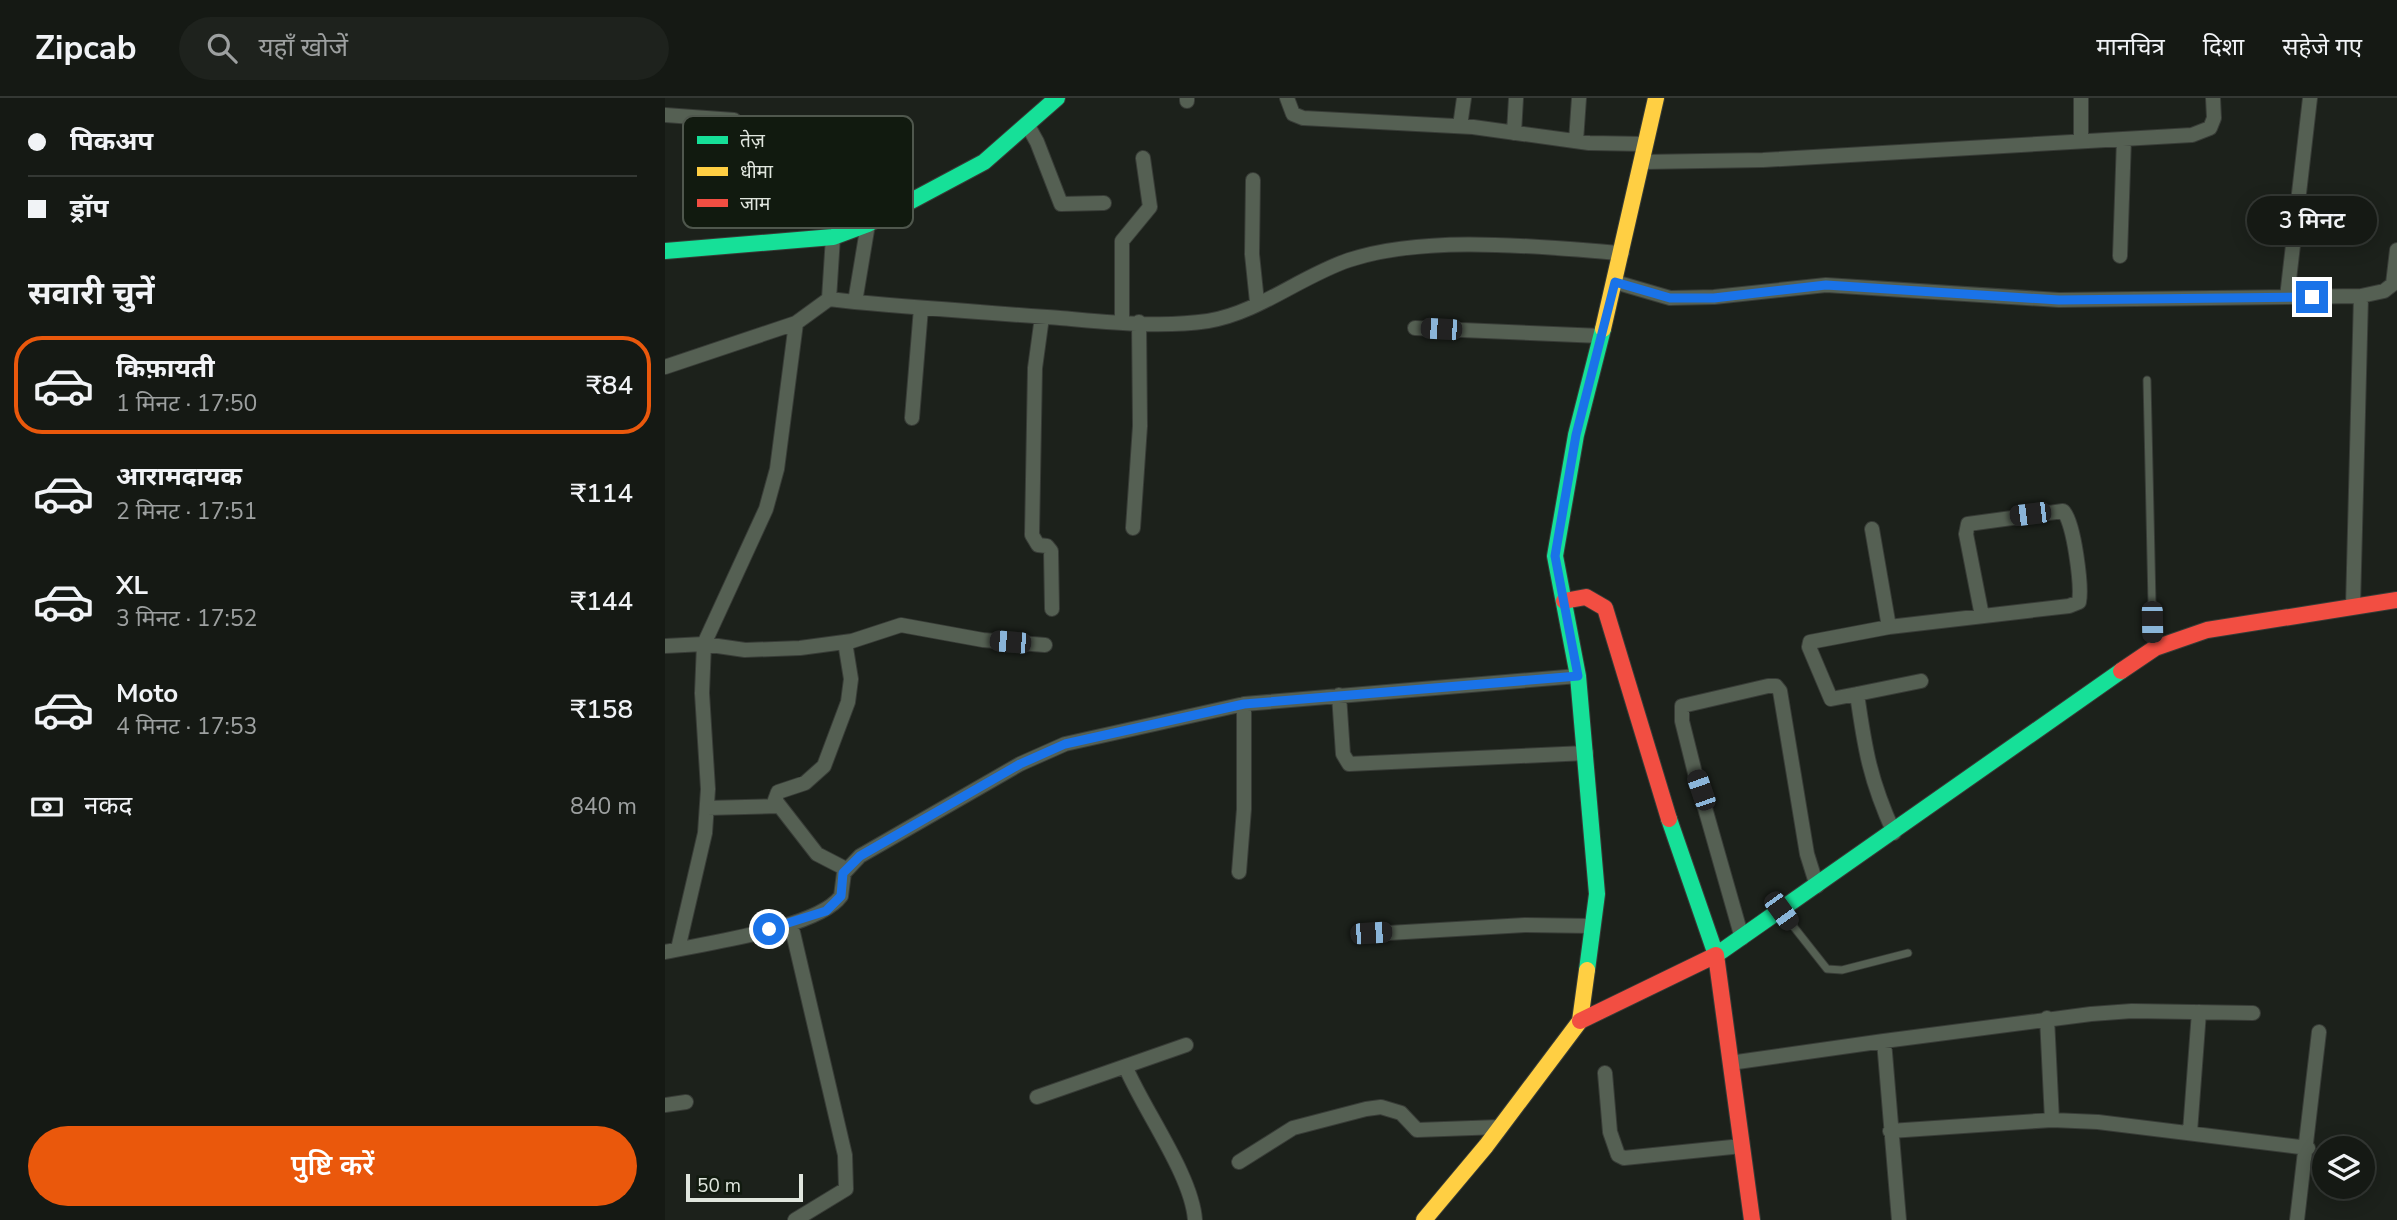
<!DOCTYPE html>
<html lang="hi">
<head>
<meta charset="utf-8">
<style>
	body { margin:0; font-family:"Nunito Sans","Noto Sans Devanagari",sans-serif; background:#1e221d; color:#f1f3f6; height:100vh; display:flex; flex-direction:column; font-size:26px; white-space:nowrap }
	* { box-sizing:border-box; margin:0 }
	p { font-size:23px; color:#9da0a0 }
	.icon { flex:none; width:38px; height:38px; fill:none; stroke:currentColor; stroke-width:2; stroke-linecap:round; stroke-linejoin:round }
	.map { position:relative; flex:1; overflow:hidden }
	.details { display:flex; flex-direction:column; background:#151914; width:665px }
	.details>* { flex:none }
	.banner { display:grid; align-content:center; height:154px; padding:0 28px; background:#151914 }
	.tools { position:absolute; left:1647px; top:1038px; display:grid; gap:14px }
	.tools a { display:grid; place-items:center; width:63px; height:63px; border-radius:50%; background:#151914; box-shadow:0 4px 18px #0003,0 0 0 2px #343834; font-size:35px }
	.scale { position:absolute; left:21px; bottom:18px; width:117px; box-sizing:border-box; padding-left:7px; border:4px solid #e0e6de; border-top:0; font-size:19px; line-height:24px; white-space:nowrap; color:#e0e6de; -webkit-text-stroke:5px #111a0f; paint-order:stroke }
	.end { position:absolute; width:32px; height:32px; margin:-16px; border:9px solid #1a73e8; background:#fff; box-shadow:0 0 0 4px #fff }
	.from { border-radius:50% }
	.bubble { position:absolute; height:49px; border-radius:24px; background:#151914; box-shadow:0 4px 18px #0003,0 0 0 2px #343834; font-size:23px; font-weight:600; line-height:49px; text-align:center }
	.car { position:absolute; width:21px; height:42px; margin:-21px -10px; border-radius:9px; box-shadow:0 0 5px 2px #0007; background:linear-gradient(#222 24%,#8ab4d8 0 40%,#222 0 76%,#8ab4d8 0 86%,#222 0) }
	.banner b { display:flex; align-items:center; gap:24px; height:66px; font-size:26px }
	.banner b+b { border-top:2px solid #343834 }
	.banner i { width:18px; height:18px; background:#f1f3f6 }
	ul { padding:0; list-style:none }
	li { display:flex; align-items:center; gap:21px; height:98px; margin:0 14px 10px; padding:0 14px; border:4px solid transparent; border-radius:28px }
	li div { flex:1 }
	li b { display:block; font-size:26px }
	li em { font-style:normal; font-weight:600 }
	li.selected { border-color:#ea580c }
	li>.icon { width:63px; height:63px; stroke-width:1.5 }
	h2 { padding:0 28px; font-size:32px; line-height:84px }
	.pay { display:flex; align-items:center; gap:18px; height:77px; padding:0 28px; font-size:26px }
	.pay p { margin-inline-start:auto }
	.primary-button { display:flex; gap:14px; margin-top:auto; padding:14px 28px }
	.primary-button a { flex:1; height:80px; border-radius:42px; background:#ea580c; color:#fff; font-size:28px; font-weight:600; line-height:80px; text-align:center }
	header { display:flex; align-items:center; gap:42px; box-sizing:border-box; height:98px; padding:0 35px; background:#151914; border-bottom:2px solid #343834 }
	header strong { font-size:33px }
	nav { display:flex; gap:38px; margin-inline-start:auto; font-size:24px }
	.search { width:490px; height:63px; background:#1e221d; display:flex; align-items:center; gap:18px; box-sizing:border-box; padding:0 24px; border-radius:38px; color:#9da0a0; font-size:26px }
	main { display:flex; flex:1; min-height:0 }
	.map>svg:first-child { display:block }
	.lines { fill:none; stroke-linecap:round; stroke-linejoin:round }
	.lane-casing { stroke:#383c37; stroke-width:9 }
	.street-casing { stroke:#383c37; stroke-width:16 }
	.fast-casing { stroke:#383c37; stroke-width:18 }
	.slow-casing { stroke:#383c37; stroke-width:18 }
	.jam-casing { stroke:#383c37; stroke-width:18 }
	.lane { stroke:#556053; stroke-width:7 }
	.street { stroke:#556053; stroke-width:14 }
	.fast { stroke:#16e098; stroke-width:16 }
	.slow { stroke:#ffcf43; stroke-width:16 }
	.jam { stroke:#f24e42; stroke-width:16 }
	.route { stroke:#1a73e8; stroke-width:9 }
	.key { fill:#111a0f; stroke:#4f574d; stroke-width:2 }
	.key-label { font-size:19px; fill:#e0e6de }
</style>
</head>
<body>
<header>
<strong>Zipcab</strong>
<div class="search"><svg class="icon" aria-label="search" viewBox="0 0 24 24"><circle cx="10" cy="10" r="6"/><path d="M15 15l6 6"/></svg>यहाँ खोजें</div>
<nav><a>मानचित्र</a><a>दिशा</a><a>सहेजे गए</a></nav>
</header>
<main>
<section class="details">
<div class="banner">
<b><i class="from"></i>पिकअप</b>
<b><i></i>ड्रॉप</b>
</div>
<h2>सवारी चुनें</h2>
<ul>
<li class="selected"><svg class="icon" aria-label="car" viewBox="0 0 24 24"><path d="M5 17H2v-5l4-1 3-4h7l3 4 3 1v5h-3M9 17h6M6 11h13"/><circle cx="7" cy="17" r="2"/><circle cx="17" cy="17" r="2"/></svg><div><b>किफ़ायती</b><p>1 मिनट · 17:50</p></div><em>₹84</em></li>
<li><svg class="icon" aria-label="car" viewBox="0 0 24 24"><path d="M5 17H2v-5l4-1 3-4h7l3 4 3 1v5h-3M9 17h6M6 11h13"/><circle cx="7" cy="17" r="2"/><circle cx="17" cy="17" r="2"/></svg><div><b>आरामदायक</b><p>2 मिनट · 17:51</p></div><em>₹114</em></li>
<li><svg class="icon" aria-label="car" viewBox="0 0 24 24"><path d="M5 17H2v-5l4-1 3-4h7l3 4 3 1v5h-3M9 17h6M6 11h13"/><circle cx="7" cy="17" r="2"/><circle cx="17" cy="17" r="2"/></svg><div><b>XL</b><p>3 मिनट · 17:52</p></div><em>₹144</em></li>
<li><svg class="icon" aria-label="car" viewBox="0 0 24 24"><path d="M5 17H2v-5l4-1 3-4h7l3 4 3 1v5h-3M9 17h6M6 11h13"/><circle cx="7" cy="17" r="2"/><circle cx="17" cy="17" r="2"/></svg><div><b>Moto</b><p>4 मिनट · 17:53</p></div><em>₹158</em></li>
</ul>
<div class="pay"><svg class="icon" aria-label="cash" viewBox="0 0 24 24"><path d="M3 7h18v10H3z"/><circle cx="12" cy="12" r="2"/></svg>नकद<p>840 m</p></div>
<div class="primary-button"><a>पुष्टि करें</a></div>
</section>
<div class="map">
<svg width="1732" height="1122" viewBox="0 0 1732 1122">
	<rect width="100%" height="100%" fill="#1c211b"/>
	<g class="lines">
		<g class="lane-casing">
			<path id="lane" d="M 1482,282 L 1488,550
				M 1117,814 L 1162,871 L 1177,872 L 1243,855"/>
		</g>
		<g class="street-casing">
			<path id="street" d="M 622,0 L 628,16 L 638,20 L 808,29 L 924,45 L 981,46
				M 1416,0 L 1416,43
				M 522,3 L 522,0
				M 0,17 L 69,22
				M 362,26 L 372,44 L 396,106 L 439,105
				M 795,28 L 799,0
				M 849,35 L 851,0
				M 911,43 L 914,0
				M 977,64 L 1098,62 L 1527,37 L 1545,30 L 1549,20 L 1548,0
				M 588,82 L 587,156 L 592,204
				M 203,126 L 190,204 C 258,210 327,215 395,220 C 443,224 495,230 543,223 C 593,215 636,178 684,162 C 763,136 874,149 957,155
				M 1455,158 L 1459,41
				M 950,184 L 1005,200 L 1049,199 L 1161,187 L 1394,202 L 1696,198 L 1719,193 L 1728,186 L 1732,152
				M 1622,199 L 1645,0
				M 164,201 L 168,139
				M 377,219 L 370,270 L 367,437 L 373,447 L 382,448 L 386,453 L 387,511
				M 457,225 L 457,143 L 485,109 L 478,60
				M 750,230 L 936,238
				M 0,269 L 131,225 L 164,201 L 190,204
				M 247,320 L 256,210
				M 468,430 L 475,328 L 474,224
				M 1207,431 L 1224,529
				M 1688,509 L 1696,198
				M 180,544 L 186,581 L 183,604 L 159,668 L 140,685 L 113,694 L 110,702 L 152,756 L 181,771
				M 0,548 L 39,546 L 80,552 L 135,550 L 187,543 L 236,527 L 318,542 L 380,547
				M 1192,596 L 1256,583
				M 674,597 L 678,656 L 684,666 L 921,655
				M 42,710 L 113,708
				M 1229,735 C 1205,682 1200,652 1192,596 L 1166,601 L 1144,549 L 1145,544 L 1224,529 L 1404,508 L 1414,504 C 1417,489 1409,423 1398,413 L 1303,426 L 1301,436 L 1317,518
				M 574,774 L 579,711 L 579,606
				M 126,826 L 180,1057 L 181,1091 L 130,1122
				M 706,836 L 860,827 L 928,828
				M 1077,840 L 1030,675 L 1017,623 L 1017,608 L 1103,588 L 1111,588 L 1115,593 L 1142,756 L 1152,788
				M 13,851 L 40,735 L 43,691 L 37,595 L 39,546 L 101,411 L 112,371 L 131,225
				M 0,854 C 41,845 153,830 176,798 L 179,775 L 195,758 L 355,666 L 400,646 L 579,606 L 913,578
				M 1382,920 L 1387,1022
				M 1065,965 L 1219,943
				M 461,970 C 480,1014 527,1078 530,1122
				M 940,975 L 945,1034 L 953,1057 L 959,1060 L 1077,1048
				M 372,999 L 521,947
				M 0,1007 L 21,1004
				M 1225,1033 L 1387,1022 L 1433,1024 L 1643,1050
				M 1525,1034 L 1534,914
				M 574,1064 L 628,1030 L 701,1011 L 716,1009 L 736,1015 L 752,1032 L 834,1029
				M 1234,1122 L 1219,943 L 1426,916 L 1467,913 L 1588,915
				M 1632,1122 L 1654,934"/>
		</g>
		<g class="fast-casing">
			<path id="fast" d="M 0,153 L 168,139 L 203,126 L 319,64 L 392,0
				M 1004,721 L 1051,857 L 1456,573
				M 922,872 L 932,796 L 913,578 L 890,458 L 911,337 L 938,231"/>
		</g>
		<g class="slow-casing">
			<path id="slow" d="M 938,231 L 991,0
				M 759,1122 L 821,1048 L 915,923 L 922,872"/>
		</g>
		<g class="jam-casing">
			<path id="jam" d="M 899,503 L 921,499 L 940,510 L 1004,721
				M 1456,573 L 1490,550 L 1542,532 L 1732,502
				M 915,923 L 1051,857 L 1087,1122"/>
		</g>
		<use href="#lane" class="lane"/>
		<use href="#street" class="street"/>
		<use href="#fast" class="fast"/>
		<use href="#slow" class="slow"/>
		<use href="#jam" class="jam"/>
	</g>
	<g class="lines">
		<path class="route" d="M 104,831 L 161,813 L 176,798 L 178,775 L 195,758 L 355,666 L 400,646 L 579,606 L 913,578 L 890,458 L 911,337 L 950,184 L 1005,200 L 1049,200 L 1161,187 L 1394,202 L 1647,199"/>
	</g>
	<rect x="18" y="18" width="230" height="112" rx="10" class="key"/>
	<rect x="32" y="38" width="31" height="8" fill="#16e098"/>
	<rect x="32" y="69" width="31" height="9" fill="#ffcf43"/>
	<rect x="32" y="101" width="31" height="8" fill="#f24e42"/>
	<g class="key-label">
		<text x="75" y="49">तेज़</text>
		<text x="75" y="80">धीमा</text>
		<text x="75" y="112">जाम</text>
	</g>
</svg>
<div class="tools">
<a><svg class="icon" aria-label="layers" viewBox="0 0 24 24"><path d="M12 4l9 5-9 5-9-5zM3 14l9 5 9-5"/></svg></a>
</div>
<div class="scale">50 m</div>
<i class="end from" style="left:104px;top:831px"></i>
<i class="end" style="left:1647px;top:199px"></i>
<div class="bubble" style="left:1582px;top:98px;width:130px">3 मिनट</div>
<i class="car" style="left:776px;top:231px;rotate:273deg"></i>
<i class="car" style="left:1365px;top:416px;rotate:263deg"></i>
<i class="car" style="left:1487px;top:524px;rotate:179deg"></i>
<i class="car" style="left:345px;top:544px;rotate:275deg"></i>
<i class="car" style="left:1036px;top:692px;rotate:341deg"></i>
<i class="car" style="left:1116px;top:813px;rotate:144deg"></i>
<i class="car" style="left:706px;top:835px;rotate:86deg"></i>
</div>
</main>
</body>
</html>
